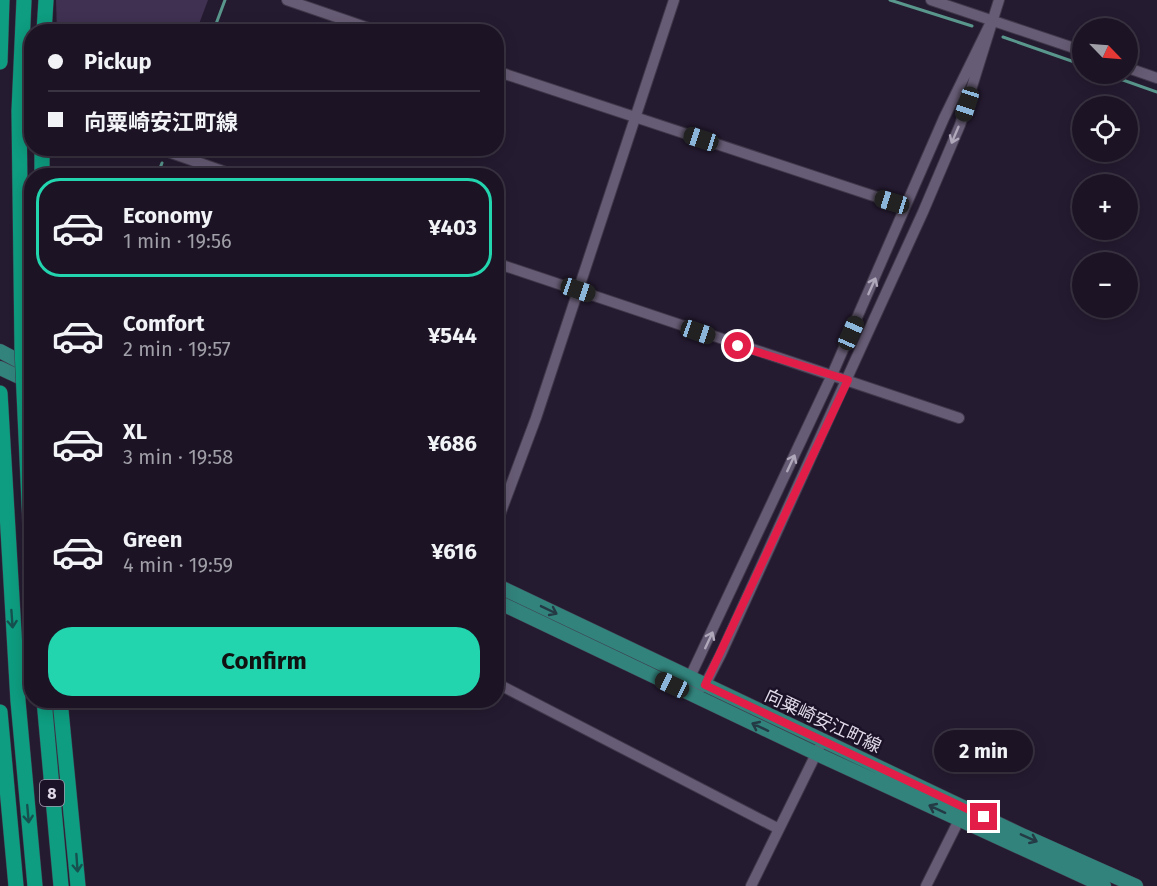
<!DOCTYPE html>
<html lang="en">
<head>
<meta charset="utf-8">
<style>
	body { margin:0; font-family:"Fira Sans","Noto Sans JP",sans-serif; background:#251d2d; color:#f1f3f6; height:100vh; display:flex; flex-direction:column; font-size:22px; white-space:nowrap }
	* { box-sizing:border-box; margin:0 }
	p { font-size:20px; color:#a09ea7 }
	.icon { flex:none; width:33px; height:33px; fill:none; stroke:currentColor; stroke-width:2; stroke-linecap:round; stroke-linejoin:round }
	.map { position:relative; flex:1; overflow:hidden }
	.panel { position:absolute; left:24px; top:168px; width:480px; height:540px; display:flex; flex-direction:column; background:#1c1425; border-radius:24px; box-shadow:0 3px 15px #0003,0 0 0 2px #3a3342 }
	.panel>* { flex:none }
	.guide { position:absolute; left:24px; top:24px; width:480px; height:132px; border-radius:24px; box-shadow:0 3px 15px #0003,0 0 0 2px #3a3342; display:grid; align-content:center; height:132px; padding:0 24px; background:#1c1425 }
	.needle { width:39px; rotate:115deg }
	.controls { position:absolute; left:1072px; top:18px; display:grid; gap:12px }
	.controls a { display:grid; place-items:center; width:66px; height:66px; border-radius:50%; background:#1c1425; box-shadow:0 3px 15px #0003,0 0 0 2px #3a3342; font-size:30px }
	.end { position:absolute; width:27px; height:27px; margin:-14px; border:8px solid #e11d48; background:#fff; box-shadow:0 0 0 3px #fff }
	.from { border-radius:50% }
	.bubble { position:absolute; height:42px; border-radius:21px; background:#1c1425; box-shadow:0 3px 15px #0003,0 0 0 2px #3a3342; font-size:20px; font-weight:700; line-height:42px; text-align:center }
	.car { position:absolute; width:18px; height:36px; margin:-18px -9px; border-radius:8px; box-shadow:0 0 4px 2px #0007; background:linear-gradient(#222 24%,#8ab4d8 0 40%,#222 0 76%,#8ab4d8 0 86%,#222 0) }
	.guide b { display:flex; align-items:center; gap:21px; height:57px; font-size:22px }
	.guide b+b { border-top:2px solid #3a3342 }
	.guide i { width:15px; height:15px; background:#f1f3f6 }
	ul { padding:10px 0 0; list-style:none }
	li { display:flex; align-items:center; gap:18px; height:99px; margin:0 12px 9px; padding:0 12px; border:3px solid transparent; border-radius:24px }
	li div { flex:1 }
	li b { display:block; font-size:22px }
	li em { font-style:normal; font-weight:700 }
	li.on { border-color:#22d5af }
	li>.icon { width:54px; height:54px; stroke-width:1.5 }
	.action { display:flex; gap:12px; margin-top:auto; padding:12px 24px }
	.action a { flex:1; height:69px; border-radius:24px; background:#22d5af; color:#111; font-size:24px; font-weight:700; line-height:69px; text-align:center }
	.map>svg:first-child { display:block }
	.green { fill:#403152 }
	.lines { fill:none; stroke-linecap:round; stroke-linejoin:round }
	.stream { stroke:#59978d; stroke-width:3 }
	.minor-casing { stroke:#40384a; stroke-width:12 }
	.major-casing { stroke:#40384a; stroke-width:15 }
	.highway-casing { stroke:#40384a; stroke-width:16 }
	.minor { stroke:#675c75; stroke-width:10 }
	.major { stroke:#32837c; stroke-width:14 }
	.highway { stroke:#0e9d80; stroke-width:15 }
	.highway-bridge-casing { stroke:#40384a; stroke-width:16; stroke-linecap:butt }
	.highway-bridge { stroke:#0e9d80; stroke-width:15 }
	.oneway { stroke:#afa7ba }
	.oneway2 { stroke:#243a45 }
	.oneway3 { stroke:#16514f }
	.route { stroke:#e11d48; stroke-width:8 }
	.labels { text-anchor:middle; stroke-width:5; stroke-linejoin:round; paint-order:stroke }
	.shield { fill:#1c1227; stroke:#a49dae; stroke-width:1.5 }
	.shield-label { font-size:16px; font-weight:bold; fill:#dfd9e8 }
	.street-label { font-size:18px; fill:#dfd9e8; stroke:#1c1227 }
</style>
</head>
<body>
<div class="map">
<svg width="1157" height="886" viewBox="0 0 1157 886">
	<rect width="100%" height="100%" fill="#251b31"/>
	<path class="green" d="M 56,0 L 208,0 L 196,32 L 57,31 Z"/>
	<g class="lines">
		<path class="stream" d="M 890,0 L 972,26
			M 213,32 L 225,0
			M 1003,37 L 1083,65
			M 1106,74 L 1157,92
			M 157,176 L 162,163"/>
		<g class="minor-casing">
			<path id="minor" d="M 287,0 L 380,32
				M 931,0 L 1083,51
				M 992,20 L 944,118 L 832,375 L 690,677 L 692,694 L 705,685 L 721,654 L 923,212 L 960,125 L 999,0
				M 1128,68 L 1157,78
				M 496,71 L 892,202
				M 157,148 L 237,176
				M 496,263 L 959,418
				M 496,525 L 536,418 L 674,0
				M 496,683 L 779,829
				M 751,886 L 819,748
				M 926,886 L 962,814"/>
		</g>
		<g class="major-casing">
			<path id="major" d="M 0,351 L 32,368
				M 0,368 L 32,383
				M 496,585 L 1024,836 L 1136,886
				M 496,601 L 817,754 L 1104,886"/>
		</g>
		<g class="highway-casing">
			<path id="highway" d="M 44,32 L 46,0
				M 0,62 L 2,0
				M 42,176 L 42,148
				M 0,393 L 18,701 L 35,886
				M 44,700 L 61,886
				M 60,700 L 78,886
				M 0,712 L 16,886"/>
		</g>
		<use href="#minor" class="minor"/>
		<use href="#major" class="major"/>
		<use href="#highway" class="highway"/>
		<g class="highway-bridge-casing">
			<path id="highway-bridge" d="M 24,0 L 19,111 L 22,348 L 32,569"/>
		</g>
		<use href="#highway-bridge" class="highway-bridge"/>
	</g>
	<defs><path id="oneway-shaft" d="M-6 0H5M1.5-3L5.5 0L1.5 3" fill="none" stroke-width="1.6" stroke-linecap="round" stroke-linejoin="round" transform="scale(1.5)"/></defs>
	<g class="oneway">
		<use href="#oneway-shaft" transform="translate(955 135) rotate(113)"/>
		<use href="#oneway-shaft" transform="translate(872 286) rotate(-66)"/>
		<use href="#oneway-shaft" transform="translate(791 463) rotate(-65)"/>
		<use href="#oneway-shaft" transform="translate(709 640) rotate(-65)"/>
	</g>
	<g class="oneway2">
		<use href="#oneway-shaft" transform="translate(549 610) rotate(26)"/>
		<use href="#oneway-shaft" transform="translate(760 727) rotate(-155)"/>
		<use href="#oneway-shaft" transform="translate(937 809) rotate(-155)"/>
		<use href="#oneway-shaft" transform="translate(1029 838) rotate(24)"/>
	</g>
	<g class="oneway3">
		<use href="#oneway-shaft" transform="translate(12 619) rotate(86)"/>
		<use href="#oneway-shaft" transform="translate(28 814) rotate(85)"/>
		<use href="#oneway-shaft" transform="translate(77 863) rotate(86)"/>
	</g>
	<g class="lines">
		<path class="route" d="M 738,346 L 848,380 L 705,685 L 984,817"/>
	</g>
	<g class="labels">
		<rect class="shield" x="40" y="780" width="24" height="26" rx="4.5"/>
		<g class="shield-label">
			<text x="52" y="799">8</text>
		</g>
		<g class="street-label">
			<text transform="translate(823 721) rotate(25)" y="6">向粟崎安江町線</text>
		</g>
	</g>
</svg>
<div class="controls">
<a><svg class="needle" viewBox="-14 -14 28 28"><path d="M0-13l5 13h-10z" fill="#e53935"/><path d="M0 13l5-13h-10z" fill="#a09ea7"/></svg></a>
<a><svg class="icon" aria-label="locate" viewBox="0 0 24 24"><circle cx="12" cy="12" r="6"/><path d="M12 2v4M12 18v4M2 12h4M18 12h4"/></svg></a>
<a>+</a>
<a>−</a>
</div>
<i class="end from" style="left:738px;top:346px"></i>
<i class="end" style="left:984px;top:817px"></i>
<div class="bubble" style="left:934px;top:730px;width:99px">2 min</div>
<i class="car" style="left:967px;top:104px;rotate:198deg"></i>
<i class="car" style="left:701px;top:139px;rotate:288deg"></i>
<i class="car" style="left:892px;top:202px;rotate:287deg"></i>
<i class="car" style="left:578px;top:290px;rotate:109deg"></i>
<i class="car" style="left:698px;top:332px;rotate:109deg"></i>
<i class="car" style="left:851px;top:333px;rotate:24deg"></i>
<i class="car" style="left:672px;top:685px;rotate:295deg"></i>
<div class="guide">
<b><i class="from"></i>Pickup</b>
<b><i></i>向粟崎安江町線</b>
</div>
<section class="panel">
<ul>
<li class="on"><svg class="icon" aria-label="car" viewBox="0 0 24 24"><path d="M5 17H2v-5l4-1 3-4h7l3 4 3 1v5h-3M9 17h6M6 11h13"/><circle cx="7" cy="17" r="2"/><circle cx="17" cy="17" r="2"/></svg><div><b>Economy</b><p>1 min · 19:56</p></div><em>¥403</em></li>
<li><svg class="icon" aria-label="car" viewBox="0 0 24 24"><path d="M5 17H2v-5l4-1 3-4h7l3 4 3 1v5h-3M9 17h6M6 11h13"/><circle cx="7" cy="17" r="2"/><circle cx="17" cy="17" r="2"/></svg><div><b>Comfort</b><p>2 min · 19:57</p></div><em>¥544</em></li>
<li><svg class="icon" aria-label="car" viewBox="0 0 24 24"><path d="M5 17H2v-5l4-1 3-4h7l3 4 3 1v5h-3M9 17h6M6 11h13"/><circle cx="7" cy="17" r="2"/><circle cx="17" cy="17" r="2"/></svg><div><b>XL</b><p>3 min · 19:58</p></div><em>¥686</em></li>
<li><svg class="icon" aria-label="car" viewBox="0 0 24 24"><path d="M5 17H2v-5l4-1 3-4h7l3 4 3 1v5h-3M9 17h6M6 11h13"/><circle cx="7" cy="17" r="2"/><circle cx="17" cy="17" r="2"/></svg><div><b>Green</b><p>4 min · 19:59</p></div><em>¥616</em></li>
</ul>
<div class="action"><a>Confirm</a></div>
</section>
</div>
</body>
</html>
